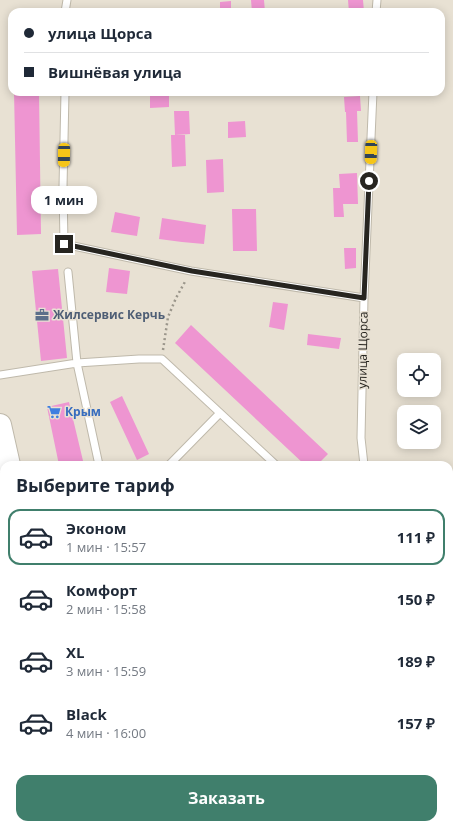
<!DOCTYPE html>
<html lang="ru">
<head>
<meta charset="utf-8">
<style>
	body { margin:0; font-family:"Open Sans",sans-serif; background:#f2f2f3; color:#1f2937; height:100vh; display:flex; flex-direction:column; font-size:15px; white-space:nowrap }
	* { box-sizing:border-box; margin:0 }
	p { font-size:13px; color:#747a83 }
	.icon { flex:none; width:22px; height:22px; fill:none; stroke:currentColor; stroke-width:2; stroke-linecap:round; stroke-linejoin:round }
	.map { position:relative; flex:1; overflow:hidden }
	.panel { position:absolute; left:0px; top:461px; width:453px; height:368px; display:flex; flex-direction:column; background:#fff; border-radius:12px 12px 0 0; box-shadow:0 2px 10px #0003 }
	.panel>* { flex:none }
	.top-card { position:absolute; left:8px; top:8px; width:437px; height:88px; border-radius:12px; box-shadow:0 2px 10px #0003; display:grid; align-content:center; height:88px; padding:0 16px; background:#fff }
	.fabs { position:absolute; left:397px; top:353px; display:grid; gap:8px }
	.fabs a { display:grid; place-items:center; width:44px; height:44px; border-radius:8px; background:#fff; box-shadow:0 2px 10px #0003; font-size:20px }
	.end { position:absolute; width:18px; height:18px; margin:-9px; border:5px solid #272520; background:#fff; box-shadow:0 0 0 2px #fff }
	.from { border-radius:50% }
	.bubble { position:absolute; height:28px; border-radius:12px; background:#fff; box-shadow:0 2px 10px #0003; font-size:13px; font-weight:700; line-height:28px; text-align:center }
	.car { position:absolute; width:12px; height:24px; margin:-12px -6px; border-radius:5px; box-shadow:0 0 3px 1px #0007; background:linear-gradient(#f5c518 24%,#345 0 40%,#f5c518 0 76%,#345 0 86%,#f5c518 0) }
	.top-card b { display:flex; align-items:center; gap:14px; height:38px; font-size:15px }
	.top-card b+b { border-top:1px solid #e0e1e3 }
	.top-card i { width:10px; height:10px; background:#1f2937 }
	ul { padding:0; list-style:none }
	li { display:flex; align-items:center; gap:12px; height:56px; margin:0 8px 6px; padding:0 8px; border:2px solid transparent; border-radius:12px }
	li div { flex:1 }
	li b { display:block; font-size:15px }
	li em { font-style:normal; font-weight:700 }
	li.active { border-color:#407f6c }
	li>.icon { width:36px; height:36px; stroke-width:1.5 }
	h2 { padding:0 16px; font-size:18px; line-height:48px }
	.cta { display:flex; gap:8px; margin-top:auto; padding:8px 16px }
	.cta a { flex:1; height:46px; border-radius:12px; background:#407f6c; color:#fff; font-size:16px; font-weight:700; line-height:46px; text-align:center }
	.map>svg:first-child { display:block }
	.building { fill:#ee95d1 }
	.lines { fill:none; stroke-linecap:round; stroke-linejoin:round }
	.lane-casing { stroke:#bfb9ab; stroke-width:9 }
	.street-casing { stroke:#bfb9ab; stroke-width:17 }
	.secondary-casing { stroke:#bfb9ab; stroke-width:23 }
	.primary-casing { stroke:#bfb9ab; stroke-width:24 }
	.path { stroke:#9b968b; stroke-width:2.5; stroke-dasharray:2 3; stroke-linecap:butt }
	.lane { stroke:#fff; stroke-width:7 }
	.street { stroke:#fff; stroke-width:15 }
	.secondary { stroke:#fff; stroke-width:21 }
	.primary { stroke:#fff; stroke-width:22 }
	.route { stroke:#272520; stroke-width:5 }
	.labels { text-anchor:middle; stroke-width:3; stroke-linejoin:round; paint-order:stroke }
	.service-label { font-size:12px; font-weight:bold; fill:#4e5e75; stroke:#e8e1d3; text-anchor:start }
	.street-label { font-size:12px; fill:#272520; stroke:#e8e1d3 }
	.shop-label { font-size:12px; font-weight:bold; fill:#366cbe; stroke:#e8e1d3; text-anchor:start }
</style>
</head>
<body>
<div class="map">
<svg width="453" height="829" viewBox="0 0 453 829">
	<rect width="100%" height="100%" fill="#e8e1d3"/>
	<path class="building" d="M 251,0 L 264,0 L 265,12 L 252,12 Z
		M 348,0 L 363,0 L 364,12 L 349,12 Z
		M 231,1 L 231,12 L 220,12 L 220,2 Z
		M 14,92 L 39,92 L 41,234 L 17,235 Z
		M 150,93 L 169,93 L 169,107 L 150,108 Z
		M 360,96 L 361,111 L 357,111 L 358,142 L 347,142 L 346,112 L 345,112 L 344,97 Z
		M 174,111 L 189,111 L 190,134 L 175,135 Z
		M 245,121 L 246,137 L 228,138 L 228,122 Z
		M 171,135 L 185,135 L 186,166 L 172,167 Z
		M 223,159 L 224,192 L 207,193 L 206,160 Z
		M 357,173 L 358,204 L 343,204 L 344,217 L 334,217 L 333,188 L 340,188 L 339,174 Z
		M 232,209 L 256,209 L 257,251 L 233,251 Z
		M 115,212 L 140,217 L 137,236 L 111,232 Z
		M 162,218 L 206,225 L 204,244 L 182,242 L 159,239 Z
		M 344,248 L 356,248 L 356,268 L 345,269 Z
		M 109,268 L 130,271 L 127,294 L 106,292 Z
		M 58,269 L 67,358 L 41,361 L 32,271 Z
		M 273,302 L 288,304 L 284,330 L 269,327 Z
		M 191,325 L 328,454 L 317,465 L 305,465 L 175,343 Z
		M 308,334 L 341,338 L 339,349 L 307,345 Z
		M 122,396 L 149,454 L 137,460 L 110,402 Z
		M 69,402 L 84,465 L 59,465 L 47,407 Z"/>
	<g class="lines">
		<g class="lane-casing">
			<path id="lane" d="M 65,12 L 67,0
				M 376,12 L 377,0
				M 65,92 L 63,187 L 64,244 L 191,271 L 364,298
				M 0,375 L 77,363 L 68,272
				M 99,465 L 77,363 L 139,359 L 162,359 L 276,465
				M 169,465 L 220,413
				M 364,465 L 361,438 L 364,298 L 373,92
				M 0,663 L 4,659
				M 449,715 L 453,687
				M 449,740 L 453,741
				M 449,813 L 453,814
				M 427,827 L 427,825"/>
		</g>
		<g class="street-casing">
			<path id="street" d="M 449,510 L 453,512"/>
		</g>
		<g class="secondary-casing">
			<path id="secondary" d="M 0,749 L 4,748
				M 173,825 L 225,829"/>
		</g>
		<g class="primary-casing">
			<path id="primary" d="M 0,425 L 9,465
				M 108,825 L 113,829
				M 168,829 L 173,825"/>
		</g>
		<path class="path" d="M 163,350 L 168,317 L 176,298 L 186,280"/>
		<use href="#lane" class="lane"/>
		<use href="#street" class="street"/>
		<use href="#secondary" class="secondary"/>
		<use href="#primary" class="primary"/>
	</g>
	<g class="lines">
		<path class="route" d="M 64,244 L 192,271 L 364,298 L 369,181"/>
	</g>
	<defs>
		<g id="office-bare" transform="scale(1.08)"><path d="M-6-3h4V-5.5h4V-3h4V5H-6ZM-1-4.5V-3h2v-1.5ZM-6 0V1H6V0Z" fill="#5c6f8a" stroke="#e8e1d3" stroke-width="2.5" paint-order="stroke"/></g>
		<g id="supermarket-bare" transform="scale(1.08)"><path d="M-6-5.5h2.5l.6 2H6L4.5 2H-2.5L-4.4-4H-6ZM-1.5 3.2a1.3 1.3 0 1 0 .1 0ZM3 3.2a1.3 1.3 0 1 0 .1 0Z" fill="#3f7fe0" stroke="#e8e1d3" stroke-width="2.5" paint-order="stroke"/></g>
	</defs>
	<g fill-rule="evenodd">
		<use href="#office-bare" x="42" y="315"/>
		<use href="#supermarket-bare" x="54" y="412"/>
	</g>
	<g class="labels">
		<g class="service-label">
			<text x="53" y="319">Жилсервис Керчь</text>
		</g>
		<g class="street-label">
			<text transform="translate(363 350) rotate(-89)" y="4">улица Щорса</text>
		</g>
		<g class="shop-label">
			<text x="65" y="416">Крым</text>
		</g>
	</g>
</svg>
<div class="fabs">
<a><svg class="icon" aria-label="locate" viewBox="0 0 24 24"><circle cx="12" cy="12" r="6"/><path d="M12 2v4M12 18v4M2 12h4M18 12h4"/></svg></a>
<a><svg class="icon" aria-label="layers" viewBox="0 0 24 24"><path d="M12 4l9 5-9 5-9-5zM3 14l9 5 9-5"/></svg></a>
</div>
<i class="end from" style="left:369px;top:181px"></i>
<i class="end" style="left:64px;top:244px"></i>
<div class="bubble" style="left:31px;top:186px;width:66px">1 мин</div>
<i class="car" style="left:371px;top:152px;rotate:182deg"></i>
<i class="car" style="left:64px;top:155px;rotate:181deg"></i>
<div class="top-card">
<b><i class="from"></i>улица Щорса</b>
<b><i></i>Вишнёвая улица</b>
</div>
<section class="panel">
<h2>Выберите тариф</h2>
<ul>
<li class="active"><svg class="icon" aria-label="car" viewBox="0 0 24 24"><path d="M5 17H2v-5l4-1 3-4h7l3 4 3 1v5h-3M9 17h6M6 11h13"/><circle cx="7" cy="17" r="2"/><circle cx="17" cy="17" r="2"/></svg><div><b>Эконом</b><p>1 мин · 15:57</p></div><em>111 ₽</em></li>
<li><svg class="icon" aria-label="car" viewBox="0 0 24 24"><path d="M5 17H2v-5l4-1 3-4h7l3 4 3 1v5h-3M9 17h6M6 11h13"/><circle cx="7" cy="17" r="2"/><circle cx="17" cy="17" r="2"/></svg><div><b>Комфорт</b><p>2 мин · 15:58</p></div><em>150 ₽</em></li>
<li><svg class="icon" aria-label="car" viewBox="0 0 24 24"><path d="M5 17H2v-5l4-1 3-4h7l3 4 3 1v5h-3M9 17h6M6 11h13"/><circle cx="7" cy="17" r="2"/><circle cx="17" cy="17" r="2"/></svg><div><b>XL</b><p>3 мин · 15:59</p></div><em>189 ₽</em></li>
<li><svg class="icon" aria-label="car" viewBox="0 0 24 24"><path d="M5 17H2v-5l4-1 3-4h7l3 4 3 1v5h-3M9 17h6M6 11h13"/><circle cx="7" cy="17" r="2"/><circle cx="17" cy="17" r="2"/></svg><div><b>Black</b><p>4 мин · 16:00</p></div><em>157 ₽</em></li>
</ul>
<div class="cta"><a>Заказать</a></div>
</section>
</div>
</body>
</html>
